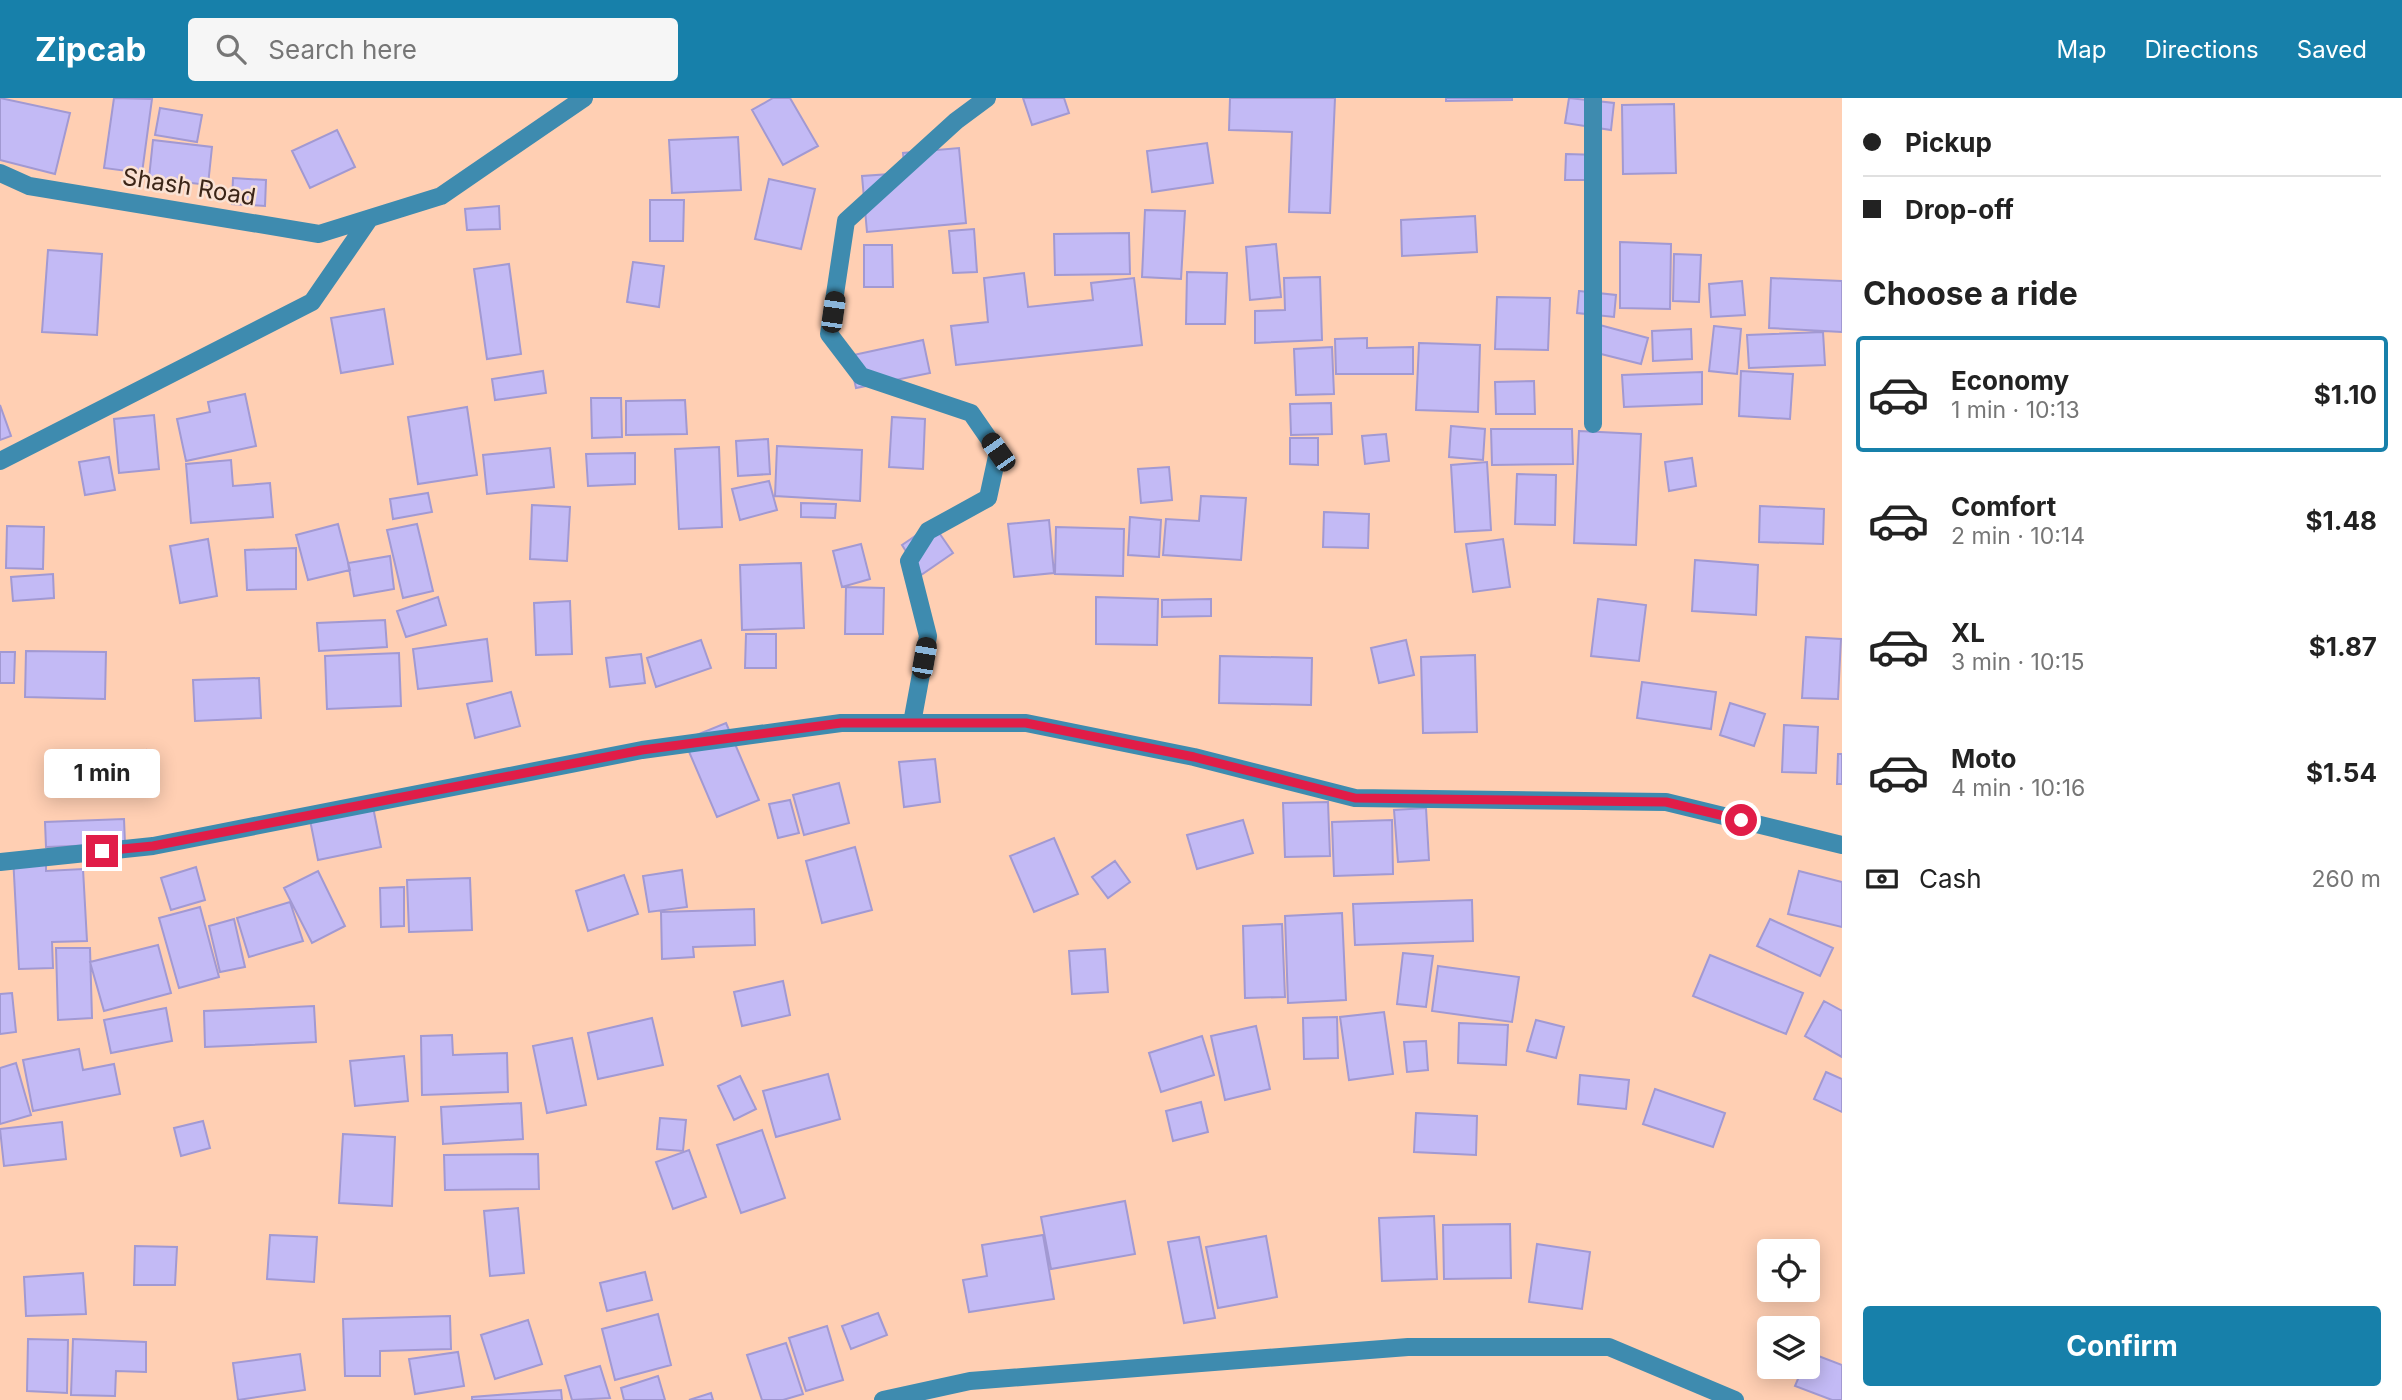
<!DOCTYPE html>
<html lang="en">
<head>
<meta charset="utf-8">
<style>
	body { margin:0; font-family:Inter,sans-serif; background:#f6f6f6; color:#222; height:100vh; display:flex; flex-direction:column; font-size:26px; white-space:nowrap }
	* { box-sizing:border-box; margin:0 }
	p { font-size:23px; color:#767676 }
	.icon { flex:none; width:38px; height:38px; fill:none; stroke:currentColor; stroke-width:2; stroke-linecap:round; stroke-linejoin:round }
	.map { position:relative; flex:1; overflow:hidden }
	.sheet { display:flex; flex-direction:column; background:#fff; width:560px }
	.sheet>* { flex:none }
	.guide { display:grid; align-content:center; height:154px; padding:0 21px; background:#fff }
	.tools { position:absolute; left:1757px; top:1141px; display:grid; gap:14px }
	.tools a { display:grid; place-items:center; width:63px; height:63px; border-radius:7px; background:#fff; box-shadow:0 4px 18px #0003; font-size:35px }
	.end { position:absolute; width:32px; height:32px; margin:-16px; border:9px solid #e11d48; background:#fff; box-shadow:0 0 0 4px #fff }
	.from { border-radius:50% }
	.bubble { position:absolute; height:49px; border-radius:7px; background:#fff; box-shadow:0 4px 18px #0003; font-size:23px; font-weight:700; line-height:49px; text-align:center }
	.car { position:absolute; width:21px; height:42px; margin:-21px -10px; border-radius:9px; box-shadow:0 0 5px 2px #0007; background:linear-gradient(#222 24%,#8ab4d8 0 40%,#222 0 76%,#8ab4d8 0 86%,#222 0) }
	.guide b { display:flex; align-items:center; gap:24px; height:66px; font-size:26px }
	.guide b+b { border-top:2px solid #e0e0e0 }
	.guide i { width:18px; height:18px; background:#222 }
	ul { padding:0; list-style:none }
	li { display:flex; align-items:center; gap:21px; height:116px; margin:0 14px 10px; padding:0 7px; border:4px solid transparent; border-radius:7px }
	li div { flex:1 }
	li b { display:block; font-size:26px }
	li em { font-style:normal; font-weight:700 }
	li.on { border-color:#1780aa }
	li>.icon { width:63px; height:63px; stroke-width:1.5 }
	h2 { padding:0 21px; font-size:32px; line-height:84px }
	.pay { display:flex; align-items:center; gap:18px; height:77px; padding:0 21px; font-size:26px }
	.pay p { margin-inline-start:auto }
	.primary-button { display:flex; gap:14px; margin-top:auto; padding:14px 21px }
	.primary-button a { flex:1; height:80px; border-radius:7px; background:#1780aa; color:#fff; font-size:28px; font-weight:700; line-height:80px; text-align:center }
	header { display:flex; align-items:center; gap:42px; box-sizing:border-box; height:98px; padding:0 35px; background:#1780aa; color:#fff }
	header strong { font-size:33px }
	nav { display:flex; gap:38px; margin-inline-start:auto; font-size:24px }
	.search { width:490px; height:63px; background:#f6f6f6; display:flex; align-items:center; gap:18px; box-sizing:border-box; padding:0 24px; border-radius:7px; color:#767676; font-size:26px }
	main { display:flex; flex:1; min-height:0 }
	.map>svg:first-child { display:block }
	.building { fill:#c3baf5; stroke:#a299d2; stroke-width:2 }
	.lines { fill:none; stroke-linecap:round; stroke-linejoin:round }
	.minor { stroke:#3e8baf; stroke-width:18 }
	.route { stroke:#e11d48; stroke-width:9 }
	.labels { text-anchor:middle; stroke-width:5; stroke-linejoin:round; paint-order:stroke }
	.street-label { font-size:24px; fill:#3b2517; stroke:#fae2d4 }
</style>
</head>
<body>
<header>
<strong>Zipcab</strong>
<div class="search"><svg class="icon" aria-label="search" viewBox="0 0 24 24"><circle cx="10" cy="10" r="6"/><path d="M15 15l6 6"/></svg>Search here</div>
<nav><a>Map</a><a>Directions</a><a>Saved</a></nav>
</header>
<main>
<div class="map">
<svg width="1842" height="1302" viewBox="0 0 1842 1302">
	<rect width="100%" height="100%" fill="#ffcfb3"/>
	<path class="building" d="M 0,0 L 70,15 L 55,76 L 0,62 Z
		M 114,0 L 152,1 L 142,75 L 104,70 Z
		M 773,0 L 790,0 L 818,48 L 783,67 L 752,12 Z
		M 1023,0 L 1064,0 L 1069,15 L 1032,27 Z
		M 1230,0 L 1335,0 L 1330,115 L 1289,114 L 1292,34 L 1229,32 Z
		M 1446,0 L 1512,0 L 1512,2 L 1446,3 Z
		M 1569,0 L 1614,5 L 1611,32 L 1565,25 Z
		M 1674,6 L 1676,75 L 1623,76 L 1622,7 Z
		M 160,10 L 202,17 L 197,44 L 155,37 Z
		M 337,32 L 355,69 L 310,90 L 292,53 Z
		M 738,39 L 741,92 L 672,95 L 669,42 Z
		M 153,42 L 212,49 L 208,87 L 149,80 Z
		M 1207,45 L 1213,85 L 1152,94 L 1147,53 Z
		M 959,50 L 966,125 L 867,134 L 862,78 L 905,75 L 903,55 Z
		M 1566,56 L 1599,57 L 1598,82 L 1565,82 Z
		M 233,80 L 266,82 L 265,108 L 232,106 Z
		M 769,81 L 815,91 L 801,151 L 755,141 Z
		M 650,102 L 684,102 L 683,143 L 650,143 Z
		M 499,108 L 500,131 L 467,132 L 465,111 Z
		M 1145,112 L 1185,113 L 1181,181 L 1142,179 Z
		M 1475,118 L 1477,154 L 1402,158 L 1401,122 Z
		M 974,131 L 977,174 L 953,175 L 949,133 Z
		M 1129,135 L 1130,176 L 1055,177 L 1054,136 Z
		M 1620,144 L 1671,146 L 1670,211 L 1620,210 Z
		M 1276,146 L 1281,199 L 1250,202 L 1246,149 Z
		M 864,147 L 892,147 L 893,189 L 864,189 Z
		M 48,152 L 102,156 L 97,237 L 42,234 Z
		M 1674,156 L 1701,157 L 1699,204 L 1673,203 Z
		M 633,164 L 664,168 L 659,209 L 627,204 Z
		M 509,166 L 521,256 L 487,261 L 474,171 Z
		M 1187,174 L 1227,175 L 1225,226 L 1186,226 Z
		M 1024,175 L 1028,209 L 1093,202 L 1091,185 L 1134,180 L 1142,247 L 956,267 L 951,228 L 988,224 L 984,180 Z
		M 1320,179 L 1322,242 L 1255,245 L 1255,213 L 1285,212 L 1284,180 Z
		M 1771,180 L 1842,183 L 1842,234 L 1769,230 Z
		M 1742,183 L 1745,217 L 1711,219 L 1709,186 Z
		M 1579,193 L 1616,197 L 1614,219 L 1577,215 Z
		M 1497,199 L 1550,200 L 1548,252 L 1495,251 Z
		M 384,211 L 393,266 L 341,275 L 331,220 Z
		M 1596,226 L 1648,240 L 1641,266 L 1589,253 Z
		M 1714,228 L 1741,231 L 1737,276 L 1709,273 Z
		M 1691,231 L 1692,261 L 1653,263 L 1652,233 Z
		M 1823,234 L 1825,267 L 1749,270 L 1747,237 Z
		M 1367,240 L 1367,250 L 1413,249 L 1413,276 L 1336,276 L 1335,241 Z
		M 923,242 L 930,275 L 856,290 L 849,258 Z
		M 1419,245 L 1480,247 L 1478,314 L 1416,312 Z
		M 1332,249 L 1334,296 L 1296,297 L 1294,251 Z
		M 543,273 L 546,295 L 495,302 L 492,281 Z
		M 1741,273 L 1793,276 L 1790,321 L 1739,318 Z
		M 1702,274 L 1702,306 L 1624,309 L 1622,277 Z
		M 1534,283 L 1535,316 L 1496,316 L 1495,284 Z
		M 245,296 L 256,348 L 186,363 L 177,321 L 210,314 L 208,304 Z
		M 591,300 L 621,300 L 622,339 L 592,340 Z
		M 685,302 L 687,336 L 626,337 L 626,303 Z
		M 1331,305 L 1332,336 L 1291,337 L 1290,306 Z
		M 0,307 L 11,338 L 0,342 Z
		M 467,309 L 477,377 L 418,386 L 408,319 Z
		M 154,317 L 159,371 L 119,375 L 114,321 Z
		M 892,319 L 925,321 L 923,371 L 889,369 Z
		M 1451,328 L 1485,331 L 1483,362 L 1449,359 Z
		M 1491,331 L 1572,331 L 1573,366 L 1492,367 Z
		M 1579,333 L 1641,336 L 1636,447 L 1574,445 Z
		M 1386,336 L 1389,363 L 1365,366 L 1362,338 Z
		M 1290,340 L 1318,340 L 1318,367 L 1290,366 Z
		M 768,341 L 770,376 L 738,378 L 736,343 Z
		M 777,348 L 862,352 L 860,403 L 775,398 Z
		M 719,349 L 722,429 L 679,431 L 675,351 Z
		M 550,350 L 554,389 L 487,396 L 483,357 Z
		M 635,355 L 635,386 L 588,388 L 586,356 Z
		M 109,359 L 115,392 L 85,397 L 79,364 Z
		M 1692,360 L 1696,388 L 1669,393 L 1665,364 Z
		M 231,362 L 233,388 L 270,385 L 273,419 L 191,425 L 186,366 Z
		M 1487,364 L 1491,432 L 1455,434 L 1451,367 Z
		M 1169,369 L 1172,402 L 1141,405 L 1138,371 Z
		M 1517,376 L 1556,377 L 1555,427 L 1515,426 Z
		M 769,383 L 777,412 L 740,422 L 732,391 Z
		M 428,395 L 432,414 L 393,421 L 390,401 Z
		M 1201,398 L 1246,400 L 1241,462 L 1163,457 L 1166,421 L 1199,423 Z
		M 801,405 L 836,406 L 835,420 L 801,419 Z
		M 532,407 L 570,409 L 567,463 L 530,461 Z
		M 1760,408 L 1824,411 L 1823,446 L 1759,444 Z
		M 1324,414 L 1369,416 L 1368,450 L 1323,449 Z
		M 1130,419 L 1161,422 L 1159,459 L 1128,457 Z
		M 1049,422 L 1054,475 L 1014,479 L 1008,426 Z
		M 338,426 L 350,472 L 308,482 L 296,437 Z
		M 417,426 L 433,493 L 403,500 L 387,432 Z
		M 933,426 L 953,455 L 921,477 L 902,447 Z
		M 7,428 L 44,429 L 43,471 L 6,470 Z
		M 1056,429 L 1124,431 L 1123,478 L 1055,476 Z
		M 208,441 L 217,498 L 180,505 L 170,448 Z
		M 1503,441 L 1510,489 L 1473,494 L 1466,446 Z
		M 861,446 L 870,481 L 842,489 L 833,453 Z
		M 296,450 L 296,491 L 247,492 L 245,452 Z
		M 390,458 L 394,491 L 354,498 L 348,465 Z
		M 1695,462 L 1758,467 L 1756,517 L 1692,513 Z
		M 801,465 L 804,530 L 742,532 L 740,467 Z
		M 53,476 L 54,500 L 13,503 L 11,479 Z
		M 846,489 L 884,490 L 883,536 L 845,536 Z
		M 438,499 L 446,527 L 406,539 L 397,513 Z
		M 1096,499 L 1158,501 L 1157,547 L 1096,546 Z
		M 1211,501 L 1211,518 L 1162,519 L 1162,502 Z
		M 1598,501 L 1646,507 L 1639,563 L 1591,558 Z
		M 570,503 L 572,556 L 536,557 L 534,505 Z
		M 385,522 L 387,549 L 319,553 L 317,525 Z
		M 746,536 L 776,536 L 776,570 L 745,570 Z
		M 1806,539 L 1841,541 L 1838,601 L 1802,600 Z
		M 487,541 L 492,583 L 418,591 L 413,551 Z
		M 701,542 L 711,570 L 656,589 L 647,560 Z
		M 1406,542 L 1414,577 L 1379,585 L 1371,550 Z
		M 26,553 L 106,554 L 105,601 L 25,599 Z
		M 0,554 L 15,554 L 14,585 L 0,585 Z
		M 399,555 L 401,608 L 327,611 L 325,558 Z
		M 641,556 L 645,585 L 610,589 L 606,560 Z
		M 1475,557 L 1477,634 L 1423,635 L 1421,559 Z
		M 1220,558 L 1312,560 L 1311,607 L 1219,605 Z
		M 259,580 L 261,620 L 195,623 L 193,582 Z
		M 1642,584 L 1716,594 L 1711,631 L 1637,620 Z
		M 511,594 L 520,628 L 475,640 L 467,606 Z
		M 1730,605 L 1765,616 L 1754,648 L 1720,637 Z
		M 726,625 L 759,702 L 717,719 L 684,642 Z
		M 1784,627 L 1818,629 L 1816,675 L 1782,674 Z
		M 146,652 L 154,687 L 128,693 L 121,658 Z
		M 1838,656 L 1842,656 L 1842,686 L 1837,686 Z
		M 935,661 L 940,704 L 904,709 L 899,664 Z
		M 839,685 L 849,725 L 804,737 L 793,697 Z
		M 790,702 L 799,735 L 778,740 L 769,706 Z
		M 372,704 L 381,749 L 318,762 L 309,717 Z
		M 1328,704 L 1330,758 L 1285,759 L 1283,705 Z
		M 1426,710 L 1429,762 L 1398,764 L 1394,712 Z
		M 124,721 L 125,746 L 46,749 L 45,724 Z
		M 1243,722 L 1253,755 L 1197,771 L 1187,737 Z
		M 1392,722 L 1393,776 L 1334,778 L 1332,724 Z
		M 1054,740 L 1078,796 L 1034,814 L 1010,758 Z
		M 855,749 L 872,812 L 822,825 L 806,763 Z
		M 46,757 L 46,773 L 83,771 L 87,843 L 52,844 L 53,870 L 19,871 L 13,758 Z
		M 1115,763 L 1130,784 L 1108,800 L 1092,779 Z
		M 196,769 L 205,802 L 171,812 L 161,780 Z
		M 682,772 L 687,809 L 649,814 L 643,778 Z
		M 318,773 L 345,828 L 312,845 L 284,790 Z
		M 1799,773 L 1842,784 L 1842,829 L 1788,816 Z
		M 624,777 L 638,816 L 588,833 L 576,793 Z
		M 470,780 L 472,832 L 409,834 L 407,782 Z
		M 404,789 L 404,828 L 381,829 L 380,790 Z
		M 1472,802 L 1473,843 L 1355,847 L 1353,806 Z
		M 290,804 L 303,843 L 249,859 L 237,820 Z
		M 200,809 L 219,879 L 179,890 L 159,820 Z
		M 754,811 L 755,847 L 693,849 L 694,859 L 662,861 L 661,814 Z
		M 1342,815 L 1346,902 L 1288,905 L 1285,818 Z
		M 234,821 L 245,869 L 220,874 L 209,828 Z
		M 1770,821 L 1833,850 L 1820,878 L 1757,848 Z
		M 1282,826 L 1285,899 L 1245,900 L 1243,828 Z
		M 158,847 L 171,895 L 104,913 L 90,864 Z
		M 56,850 L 90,850 L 92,920 L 58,922 Z
		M 1105,851 L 1108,894 L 1072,896 L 1069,853 Z
		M 1403,855 L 1433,858 L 1426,909 L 1397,906 Z
		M 1710,857 L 1803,895 L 1786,936 L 1693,898 Z
		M 1438,868 L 1519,879 L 1512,924 L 1432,913 Z
		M 783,883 L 790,917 L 742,928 L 734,894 Z
		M 12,895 L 16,934 L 0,936 L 0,896 Z
		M 1824,903 L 1842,913 L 1842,959 L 1805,938 Z
		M 314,908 L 316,944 L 205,949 L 204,913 Z
		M 166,910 L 172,943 L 111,955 L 104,922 Z
		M 1384,914 L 1393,976 L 1349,982 L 1340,919 Z
		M 1337,919 L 1338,960 L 1304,961 L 1303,920 Z
		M 652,920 L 663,967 L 598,981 L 588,935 Z
		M 1536,922 L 1564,929 L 1556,960 L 1527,953 Z
		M 1459,925 L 1508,927 L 1506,967 L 1458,965 Z
		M 1256,928 L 1270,991 L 1225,1002 L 1211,938 Z
		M 452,937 L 453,957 L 507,955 L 508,994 L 422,997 L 421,938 Z
		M 1202,938 L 1214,977 L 1161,994 L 1149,955 Z
		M 572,940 L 586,1007 L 547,1015 L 533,948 Z
		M 1426,943 L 1428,972 L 1407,974 L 1404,944 Z
		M 79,951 L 83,972 L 114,966 L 120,996 L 33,1013 L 23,962 Z
		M 404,958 L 408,1003 L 355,1008 L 350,963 Z
		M 16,965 L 31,1017 L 0,1026 L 0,970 Z
		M 1826,974 L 1842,981 L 1842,1014 L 1814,1001 Z
		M 828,976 L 840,1021 L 776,1039 L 763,993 Z
		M 1580,977 L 1629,982 L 1626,1011 L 1578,1006 Z
		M 740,978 L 756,1011 L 734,1022 L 718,988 Z
		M 1655,991 L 1725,1015 L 1713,1049 L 1643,1026 Z
		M 1201,1004 L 1208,1034 L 1173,1043 L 1166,1013 Z
		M 521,1005 L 523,1041 L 443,1046 L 441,1009 Z
		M 1416,1015 L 1477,1018 L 1476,1057 L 1414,1054 Z
		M 660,1020 L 686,1022 L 683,1053 L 657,1051 Z
		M 203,1023 L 210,1050 L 181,1058 L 174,1030 Z
		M 62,1024 L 66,1061 L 4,1068 L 0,1031 Z
		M 762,1032 L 785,1100 L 741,1115 L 717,1047 Z
		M 343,1036 L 395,1039 L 392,1108 L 339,1105 Z
		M 689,1052 L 706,1099 L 673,1111 L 656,1064 Z
		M 538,1056 L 539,1091 L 445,1092 L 444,1057 Z
		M 1125,1103 L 1135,1156 L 1051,1171 L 1041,1119 Z
		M 518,1110 L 524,1175 L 490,1178 L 484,1113 Z
		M 1434,1118 L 1437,1181 L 1382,1183 L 1379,1120 Z
		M 1510,1126 L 1511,1180 L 1444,1181 L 1443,1127 Z
		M 270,1137 L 317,1139 L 314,1184 L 267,1181 Z
		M 1043,1137 L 1054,1201 L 969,1214 L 963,1182 L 987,1178 L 982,1147 Z
		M 1266,1138 L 1277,1199 L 1218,1210 L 1206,1149 Z
		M 1199,1139 L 1215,1220 L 1184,1225 L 1168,1144 Z
		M 1537,1146 L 1590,1154 L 1582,1211 L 1529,1204 Z
		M 135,1148 L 177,1149 L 175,1187 L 134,1187 Z
		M 645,1174 L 652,1202 L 607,1213 L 600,1185 Z
		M 83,1175 L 86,1216 L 26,1218 L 24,1179 Z
		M 878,1215 L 887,1237 L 851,1251 L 842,1228 Z
		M 658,1216 L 671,1267 L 615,1282 L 602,1231 Z
		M 450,1218 L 451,1251 L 380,1253 L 380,1278 L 345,1278 L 343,1221 Z
		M 528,1222 L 542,1266 L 495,1281 L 481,1237 Z
		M 827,1228 L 843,1282 L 806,1293 L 789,1240 Z
		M 28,1241 L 68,1242 L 67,1295 L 27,1293 Z
		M 73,1241 L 146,1244 L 146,1274 L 116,1273 L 115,1298 L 71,1297 Z
		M 786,1245 L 803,1296 L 783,1302 L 762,1302 L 747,1257 Z
		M 458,1254 L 464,1288 L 415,1296 L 409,1261 Z
		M 1808,1254 L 1842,1267 L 1842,1302 L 1832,1302 L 1795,1288 L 1803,1269 L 1808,1269 Z
		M 300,1256 L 305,1292 L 238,1302 L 233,1265 Z
		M 600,1268 L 610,1300 L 572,1302 L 565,1278 Z
		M 658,1278 L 665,1302 L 624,1302 L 621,1290 Z
		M 561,1292 L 562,1302 L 472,1302 L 472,1299 Z
		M 711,1295 L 713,1302 L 689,1302 Z"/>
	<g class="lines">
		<path class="minor" d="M 1593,0 L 1593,326
			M 0,75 L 29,88 L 319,136 L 441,98 L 584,0
			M 0,363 L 312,204 L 370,120
			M 912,625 L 928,538 L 909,463 L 928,433 L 988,400 L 998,354 L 971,315 L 861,278 L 829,236 L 846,123 L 956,23 L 987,0
			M 0,764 L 153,748 L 642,652 L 841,625 L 1026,625 L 1194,659 L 1355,700 L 1666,704 L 1842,747
			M 883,1302 L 970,1283 L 1408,1249 L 1609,1249 L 1735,1302"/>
	</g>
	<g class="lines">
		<path class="route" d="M 102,753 L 153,748 L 642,652 L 841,625 L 1026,625 L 1194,659 L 1355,700 L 1666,704 L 1741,722"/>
	</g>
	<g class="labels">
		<g class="street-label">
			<text transform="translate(189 89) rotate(9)" y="8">Shash Road</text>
		</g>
	</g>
</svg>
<div class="tools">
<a><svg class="icon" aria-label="locate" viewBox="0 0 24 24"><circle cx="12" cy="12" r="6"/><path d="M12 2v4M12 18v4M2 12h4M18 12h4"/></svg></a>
<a><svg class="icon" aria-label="layers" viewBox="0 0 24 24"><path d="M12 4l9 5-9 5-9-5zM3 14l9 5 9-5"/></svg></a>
</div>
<i class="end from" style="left:1741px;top:722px"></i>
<i class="end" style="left:102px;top:753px"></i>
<div class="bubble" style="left:44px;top:651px;width:116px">1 min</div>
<i class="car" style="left:833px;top:214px;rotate:8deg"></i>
<i class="car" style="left:998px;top:354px;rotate:325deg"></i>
<i class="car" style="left:924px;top:560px;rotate:10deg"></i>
</div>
<section class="sheet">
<div class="guide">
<b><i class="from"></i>Pickup</b>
<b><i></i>Drop-off</b>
</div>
<h2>Choose a ride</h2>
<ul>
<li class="on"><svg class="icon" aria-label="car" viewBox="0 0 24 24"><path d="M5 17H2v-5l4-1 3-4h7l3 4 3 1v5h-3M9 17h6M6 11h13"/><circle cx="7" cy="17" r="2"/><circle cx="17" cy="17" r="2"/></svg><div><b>Economy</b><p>1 min · 10:13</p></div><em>$1.10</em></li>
<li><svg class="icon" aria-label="car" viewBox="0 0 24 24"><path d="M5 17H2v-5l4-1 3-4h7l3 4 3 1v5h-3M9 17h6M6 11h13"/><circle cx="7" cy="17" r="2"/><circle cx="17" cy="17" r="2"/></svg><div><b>Comfort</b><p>2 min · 10:14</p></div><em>$1.48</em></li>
<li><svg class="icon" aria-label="car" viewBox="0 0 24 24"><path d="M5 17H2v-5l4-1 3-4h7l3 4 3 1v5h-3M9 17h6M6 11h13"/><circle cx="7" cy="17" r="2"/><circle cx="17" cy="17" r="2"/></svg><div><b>XL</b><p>3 min · 10:15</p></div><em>$1.87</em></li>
<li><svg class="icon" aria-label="car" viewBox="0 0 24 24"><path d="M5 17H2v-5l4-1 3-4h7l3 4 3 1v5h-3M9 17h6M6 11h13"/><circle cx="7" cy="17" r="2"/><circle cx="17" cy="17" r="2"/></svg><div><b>Moto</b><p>4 min · 10:16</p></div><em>$1.54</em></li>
</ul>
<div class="pay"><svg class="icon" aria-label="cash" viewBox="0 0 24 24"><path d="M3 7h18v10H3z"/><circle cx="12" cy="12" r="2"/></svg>Cash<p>260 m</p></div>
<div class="primary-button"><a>Confirm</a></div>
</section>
</main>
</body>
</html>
